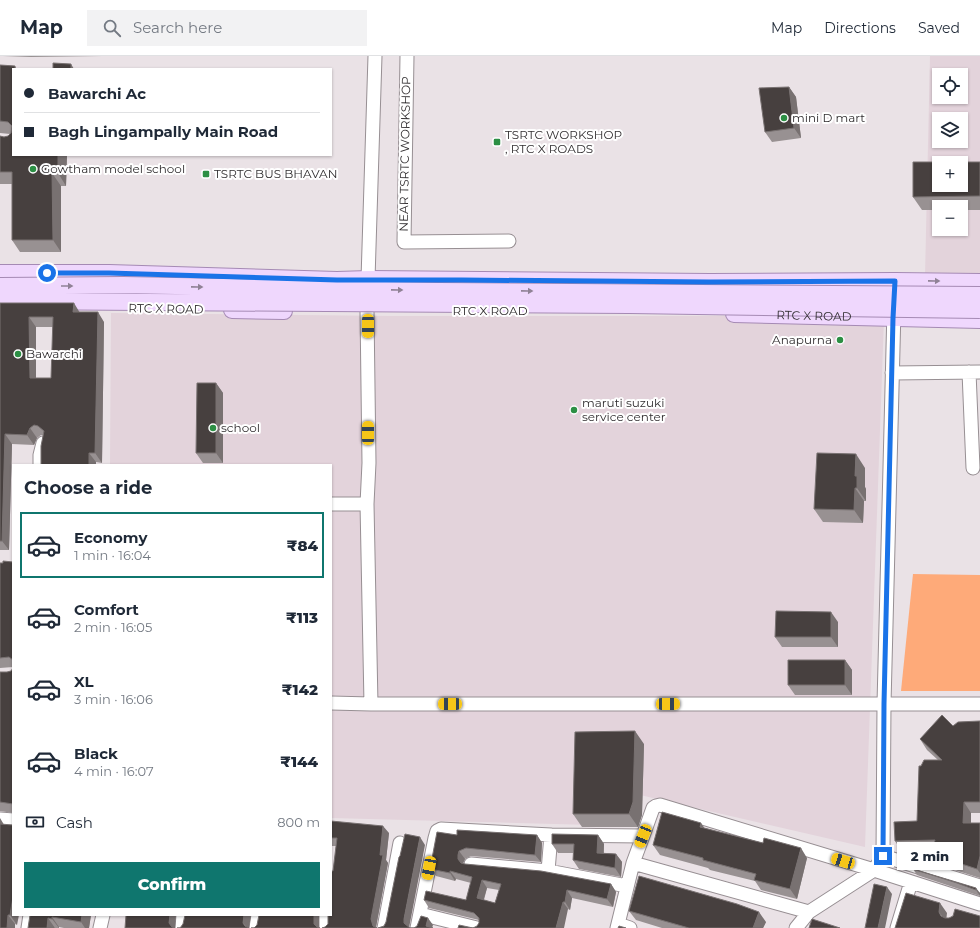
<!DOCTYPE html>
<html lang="en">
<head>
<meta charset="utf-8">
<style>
	body { margin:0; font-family:Montserrat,sans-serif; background:#f2f2f3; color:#1f2937; height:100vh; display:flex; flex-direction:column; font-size:15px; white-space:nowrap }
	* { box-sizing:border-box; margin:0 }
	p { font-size:13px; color:#747a83 }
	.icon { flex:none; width:22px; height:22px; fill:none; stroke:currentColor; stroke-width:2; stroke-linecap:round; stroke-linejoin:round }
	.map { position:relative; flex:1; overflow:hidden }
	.sheet { position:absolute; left:12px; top:408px; width:320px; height:452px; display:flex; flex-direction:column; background:#fff; border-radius:0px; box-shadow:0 1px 3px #0004 }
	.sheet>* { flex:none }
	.banner { position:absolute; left:12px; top:12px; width:320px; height:88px; border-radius:0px; box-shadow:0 1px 3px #0004; display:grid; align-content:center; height:88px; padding:0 12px; background:#fff }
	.tools { position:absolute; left:932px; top:12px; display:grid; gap:8px }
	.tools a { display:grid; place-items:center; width:36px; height:36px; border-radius:0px; background:#fff; box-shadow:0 1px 3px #0004; font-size:20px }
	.end { position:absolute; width:18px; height:18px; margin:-9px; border:5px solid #1a73e8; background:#fff; box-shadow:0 0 0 2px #fff }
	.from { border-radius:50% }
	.bubble { position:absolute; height:28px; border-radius:0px; background:#fff; box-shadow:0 1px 3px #0004; font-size:13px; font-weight:800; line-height:28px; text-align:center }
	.car { position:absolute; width:12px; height:24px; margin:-12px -6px; border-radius:5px; box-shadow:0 0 3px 1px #0007; background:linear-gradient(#f5c518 24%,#345 0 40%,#f5c518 0 76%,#345 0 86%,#f5c518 0) }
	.banner b { display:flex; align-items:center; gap:14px; height:38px; font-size:15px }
	.banner b+b { border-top:1px solid #e0e1e3 }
	.banner i { width:10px; height:10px; background:#1f2937 }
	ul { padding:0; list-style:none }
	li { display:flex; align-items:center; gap:12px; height:66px; margin:0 8px 6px; padding:0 4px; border:2px solid transparent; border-radius:0px }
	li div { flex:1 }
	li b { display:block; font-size:15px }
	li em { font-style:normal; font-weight:800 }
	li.current { border-color:#0f766e }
	li>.icon { width:36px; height:36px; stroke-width:1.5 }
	h2 { padding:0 12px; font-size:18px; line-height:48px }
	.pay { display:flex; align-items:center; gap:10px; height:44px; padding:0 12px; font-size:15px }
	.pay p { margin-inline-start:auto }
	.button { display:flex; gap:8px; margin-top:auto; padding:8px 12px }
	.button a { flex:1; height:46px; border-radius:0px; background:#0f766e; color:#fff; font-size:16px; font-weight:800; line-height:46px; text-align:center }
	header { display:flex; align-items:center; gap:24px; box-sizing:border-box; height:56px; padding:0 20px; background:#fff; border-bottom:1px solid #e0e1e3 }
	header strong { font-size:19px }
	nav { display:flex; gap:22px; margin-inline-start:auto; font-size:14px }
	.search { width:280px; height:36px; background:#f2f2f3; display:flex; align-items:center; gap:10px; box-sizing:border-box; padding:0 14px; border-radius:0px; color:#747a83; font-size:15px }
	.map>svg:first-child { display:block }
	.built { fill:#e3d3db; fill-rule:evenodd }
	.green { fill:#feaa79 }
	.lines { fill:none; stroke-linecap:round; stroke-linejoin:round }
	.minor-casing { stroke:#978f93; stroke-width:15 }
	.major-casing { stroke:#a58ab4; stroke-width:18 }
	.minor { stroke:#fff; stroke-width:13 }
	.major { stroke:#efd7fd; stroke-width:16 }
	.major-bridge-casing { stroke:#a58ab4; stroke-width:18; stroke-linecap:butt }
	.major-bridge { stroke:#efd7fd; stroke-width:16 }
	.wall { fill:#989192; fill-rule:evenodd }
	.shaded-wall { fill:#787171 }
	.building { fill:#47403f; stroke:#787171; fill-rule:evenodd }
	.oneway { fill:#908296 }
	.route { stroke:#1a73e8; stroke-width:5 }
	.poi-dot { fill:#2c8f44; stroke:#fff; stroke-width:1.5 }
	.labels { text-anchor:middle; stroke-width:4; stroke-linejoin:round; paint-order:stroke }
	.poi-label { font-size:12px; fill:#312e30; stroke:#fff; text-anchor:start }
	.street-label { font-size:12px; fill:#312e30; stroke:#fff }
</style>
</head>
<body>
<header>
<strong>Map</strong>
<div class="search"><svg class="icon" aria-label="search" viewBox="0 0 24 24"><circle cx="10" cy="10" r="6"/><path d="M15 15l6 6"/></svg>Search here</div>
<nav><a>Map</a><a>Directions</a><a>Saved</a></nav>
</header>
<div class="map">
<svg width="980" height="872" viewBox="0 0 980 872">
	<rect width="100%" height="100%" fill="#eae2e6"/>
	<path class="built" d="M 930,0 L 980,0 L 980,221 L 925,220 ZM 939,19 L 961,19 L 961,41 L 939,41 ZM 939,63 L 961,63 L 961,85 L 939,85 ZM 939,107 L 961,107 L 961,129 L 939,129 ZM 939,151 L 961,151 L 961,173 L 939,173 Z
		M 111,257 L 392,260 L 761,260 L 884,263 L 865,791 L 640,739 L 629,770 L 331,762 L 331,409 L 110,409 Z"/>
	<path class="green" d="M 913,518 L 980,519 L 980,635 L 901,635 Z"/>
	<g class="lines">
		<g class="minor-casing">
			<path id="minor" d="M 407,0 L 404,186 L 509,185
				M 969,316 L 973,412
				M 892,317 L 980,316
				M 40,409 L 40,399 L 43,387
				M 331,448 L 367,448
				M 331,647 L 371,648 L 980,648
				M 371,648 L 367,448 L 369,407 L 367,255 L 375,0
				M 0,763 L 13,764
				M 883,800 L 980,830
				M 633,807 L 809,856
				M 471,808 L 548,815 L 551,779
				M 548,815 L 627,830
				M 420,858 L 477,872
				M 618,868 L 630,872
				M 28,872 L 30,859
				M 100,872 L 103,859
				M 182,872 L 183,859
				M 256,872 L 258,859
				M 326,872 L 326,859
				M 384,872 L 400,787
				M 417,872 L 435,782 L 437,775 L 441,773 L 551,779 L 643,780 L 653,752 L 656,750 L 660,749 L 874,814 L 980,848
				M 617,872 L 633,807 L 643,780
				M 796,872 L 809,856 L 874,814 L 883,800 L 884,648 L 894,253
				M 897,872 L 911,826"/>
		</g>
		<g class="major-casing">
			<g id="major">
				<path d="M 0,217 L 109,217 L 337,224 L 369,223 L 710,226 L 895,225 L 980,226"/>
				<path d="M 232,254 L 284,255"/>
				<path id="s1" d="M 734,258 L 980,264"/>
			</g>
		</g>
		<use href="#minor" class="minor"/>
		<use href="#major" class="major"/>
		<g class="major-bridge-casing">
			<path id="major-bridge" d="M 0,230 L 123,229 L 438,235 L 980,239
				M 0,245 L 630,249 L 980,254"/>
		</g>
		<use href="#major-bridge" class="major-bridge"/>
	</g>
	<path class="wall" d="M 3,0 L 102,0 L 31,1 Z
		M 0,9 L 15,10 L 67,99 L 66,130 L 61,130 L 61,196 L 20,196 L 12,184 L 12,128 L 0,128 L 0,80 L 4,81 L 8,80 L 10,78 L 0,77 Z
		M 789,31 L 796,41 L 801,82 L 772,86 L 765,76 Z
		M 980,106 L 980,154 L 961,154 L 961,151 L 939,151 L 939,154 L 922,154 L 913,141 Z
		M 0,247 L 80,256 L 104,266 L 102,407 L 96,406 L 96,409 L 41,409 L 43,379 L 41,379 L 37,382 L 34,389 L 12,388 L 9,494 L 0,494 ZM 36,271 L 53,271 L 51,322 L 36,322 Z
		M 216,327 L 223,337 L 223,407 L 203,407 L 196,397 Z
		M 865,412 L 865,431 L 866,433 L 866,445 L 864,445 L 863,467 L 823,466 L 814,453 Z
		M 13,506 L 13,611 L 0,612 L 0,507 L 3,507 Z
		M 838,566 L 838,591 L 782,591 L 775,581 Z
		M 845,604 L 852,614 L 852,639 L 795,639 L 788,629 Z
		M 13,612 L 13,757 L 0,755 L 0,616 L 7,616 L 11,615 Z
		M 980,665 L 980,757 L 971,757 L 971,767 L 980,767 L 980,822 L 939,809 L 931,798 L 932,795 L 902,796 L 895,785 L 917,765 L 921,710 L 938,704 L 927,694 L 920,683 L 953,670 Z
		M 644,688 L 642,759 L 638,771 L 582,771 L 573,758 Z
		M 331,765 L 389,777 L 386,804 L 388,807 L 376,871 L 377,872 L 325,871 L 328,868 L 336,790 L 331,790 Z
		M 4,768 L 13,859 L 17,869 L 15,868 L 15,872 L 0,872 Z
		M 705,772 L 807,802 L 797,843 L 761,834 L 755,825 L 710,814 L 708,812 L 660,799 L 653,789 Z
		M 457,779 L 537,779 L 542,787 L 541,806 L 471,800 L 465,803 L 463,808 L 611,828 L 616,836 L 613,851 L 572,842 L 570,854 L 568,853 L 477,870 L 479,867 L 479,864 L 429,852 L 424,844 L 466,844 L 471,827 L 456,823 L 455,825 L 436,820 L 430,813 ZM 487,832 L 499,834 L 495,847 L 484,844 Z
		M 598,779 L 604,788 L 604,797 L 616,798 L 622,806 L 621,821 L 579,813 L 573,804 L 573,797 L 558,797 L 552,788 Z
		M 913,813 L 976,832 L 980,840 L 917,819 Z
		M 629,855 L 766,866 L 763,872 L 662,872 L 636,864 Z
		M 30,859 L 91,859 L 89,872 L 64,872 L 59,871 L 59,872 L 55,872 Z"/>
	<path class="shaded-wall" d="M 71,8 L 74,13 L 71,13 Z
		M 789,31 L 796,41 L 801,82 L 794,72 Z
		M 58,99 L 67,99 L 66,130 L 58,117 Z
		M 52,117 L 61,130 L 61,196 L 53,184 Z
		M 74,247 L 80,257 L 73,256 Z
		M 98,256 L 104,266 L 102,407 L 95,397 Z
		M 29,261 L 36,271 L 36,331 L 30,322 Z
		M 216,327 L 223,337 L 223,407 L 216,397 Z
		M 30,372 L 37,382 L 34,389 L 27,379 Z
		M 5,378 L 12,388 L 9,494 L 2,485 Z
		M 89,397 L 96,406 L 96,409 L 89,409 Z
		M 856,398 L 865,412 L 865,431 L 866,433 L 866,445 L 857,432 L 855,420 Z
		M 855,432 L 864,445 L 863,467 L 854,454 Z
		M 831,556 L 838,566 L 838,591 L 831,581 Z
		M 845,604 L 852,614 L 852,639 L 845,629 Z
		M 635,675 L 644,688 L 642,759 L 638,771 L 629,758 Z
		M 964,746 L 971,757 L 971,778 L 963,767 Z
		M 0,762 L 6,772 L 0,769 Z
		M 701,767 L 708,777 L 700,771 Z
		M 383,770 L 389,777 L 386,804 L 388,807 L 376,871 L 377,872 L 373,870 L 371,863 L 380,799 Z
		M 537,779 L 542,787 L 541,806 L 535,799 Z
		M 598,779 L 604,788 L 603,805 L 597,797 Z
		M 420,781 L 425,789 L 409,872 L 404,867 L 404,863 Z
		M 801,792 L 807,802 L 797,843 L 790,833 Z
		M 459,795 L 465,803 L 463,807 L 464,811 L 458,803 L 458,799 Z
		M 616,798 L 622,806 L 621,821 L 615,812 Z
		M 980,800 L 980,817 L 977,813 Z
		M 450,815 L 456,823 L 455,825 L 450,817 Z
		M 482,824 L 487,832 L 482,849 L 477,842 Z
		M 611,828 L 616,836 L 613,851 L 607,843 Z
		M 887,831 L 892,838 L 885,872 L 878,872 Z
		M 976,832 L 980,837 L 980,840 L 976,834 Z
		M 567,834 L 572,842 L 570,854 L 565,846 Z
		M 13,841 L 13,859 L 19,859 L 17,869 L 10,859 Z
		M 563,846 L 568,853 L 564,872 L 556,872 Z
		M 940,847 L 947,857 L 946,866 L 948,870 L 939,856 Z
		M 759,856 L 766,866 L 763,872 L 753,872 Z
		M 8,859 L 15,868 L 15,872 L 7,872 Z
		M 82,859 L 91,859 L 89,872 L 85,872 L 81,866 Z
		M 170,859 L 176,859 L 175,872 L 172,872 L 169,867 Z
		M 244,859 L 251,859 L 249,872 L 247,872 L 243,867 Z
		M 314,859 L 319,859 L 319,872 L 316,872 L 314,868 Z
		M 52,861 L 59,871 L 59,872 L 52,863 Z
		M 48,862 L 55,872 L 47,872 Z
		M 428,862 L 433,869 L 432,872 L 426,870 Z"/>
	<path class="building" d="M 53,7 L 71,8 L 71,13 L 53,13 Z
		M 0,9 L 15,10 L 15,13 L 13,13 L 13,99 L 58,99 L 58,117 L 52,117 L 53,184 L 12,184 L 12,116 L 0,116 L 0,80 L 4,81 L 8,80 L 11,77 L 12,70 L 8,66 L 0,65 Z
		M 789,31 L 794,72 L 765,76 L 759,32 Z
		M 913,106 L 980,106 L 980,140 L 913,141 ZM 939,107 L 961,107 L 961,129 L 939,129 Z
		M 0,247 L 74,247 L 73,256 L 98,256 L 95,397 L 89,397 L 89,409 L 41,409 L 41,390 L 44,375 L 38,370 L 34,369 L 30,372 L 27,379 L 5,378 L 2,485 L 0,485 ZM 29,261 L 53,261 L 51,322 L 30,322 Z
		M 197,327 L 216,327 L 216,397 L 196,397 Z
		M 817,397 L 856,398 L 855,420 L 857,420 L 857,432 L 855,432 L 854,454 L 814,453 Z
		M 3,505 L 13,506 L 13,605 L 13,604 L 9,601 L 0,602 L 0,507 L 3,507 Z
		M 776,555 L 831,556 L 831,581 L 775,581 Z
		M 788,604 L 845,604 L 845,629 L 788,629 Z
		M 13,612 L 13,748 L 0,746 L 0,616 L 7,616 L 11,615 Z
		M 942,659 L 953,670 L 958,666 L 980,665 L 980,746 L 964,746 L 963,767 L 980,767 L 980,800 L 977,813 L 931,798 L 935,784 L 895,785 L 894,766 L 917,765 L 919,710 L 921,710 L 924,704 L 942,704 L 920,683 Z
		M 635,675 L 633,746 L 629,758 L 573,758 L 575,676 Z
		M 662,756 L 701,767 L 700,771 L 763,787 L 764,782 L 801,792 L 790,833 L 754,824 L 756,818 L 703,804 L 703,802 L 653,789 Z
		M 331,765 L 383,770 L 380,799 L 383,799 L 371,863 L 373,870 L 377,872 L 322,872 L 325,871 L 328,868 L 328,859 L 331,859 L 331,815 L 333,815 L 337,782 L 331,782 Z
		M 0,768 L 13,769 L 13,841 L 10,859 L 8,859 L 7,872 L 0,872 Z
		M 457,774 L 537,779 L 535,799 L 466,792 L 459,795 L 458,799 L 458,803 L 461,807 L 465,808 L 541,815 L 611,828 L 607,843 L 567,834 L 565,846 L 563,846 L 556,872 L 473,872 L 477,870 L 479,867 L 479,862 L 474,857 L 424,844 L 426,835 L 466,844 L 472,821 L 450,815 L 450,817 L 430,813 L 437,776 L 457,779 ZM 482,824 L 501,828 L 495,847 L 477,842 Z
		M 405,778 L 420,781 L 404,863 L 404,867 L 410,872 L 378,872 L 384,870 L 386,866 L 399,801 L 400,800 Z
		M 552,778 L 598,779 L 597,797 L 616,798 L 615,812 L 573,804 L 574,788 L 552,788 Z
		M 913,813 L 976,832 L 976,834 L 957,827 Z
		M 639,820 L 737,848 L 759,856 L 753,872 L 689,872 L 629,855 Z
		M 874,828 L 887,831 L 878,872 L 865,872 Z
		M 906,837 L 940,847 L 939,856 L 941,860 L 945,862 L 949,862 L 953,860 L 955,853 L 980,860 L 980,872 L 895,872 Z
		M 30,859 L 82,859 L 81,866 L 52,861 L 52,863 L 48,862 L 47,872 L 28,872 Z
		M 126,859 L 170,859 L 169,867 L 172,871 L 175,872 L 125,872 Z
		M 185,859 L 244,859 L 243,867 L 245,870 L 249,872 L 177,872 L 180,872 L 183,868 Z
		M 259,859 L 314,859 L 314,868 L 317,871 L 320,872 L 251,872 L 254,872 L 257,869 Z
		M 421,860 L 428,862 L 426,870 L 433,872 L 410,872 L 414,872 L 417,870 Z
		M 812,863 L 840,872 L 809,872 Z
		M 459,869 L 473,872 L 458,872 Z
		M 619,870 L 626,872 L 618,872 Z"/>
	<defs><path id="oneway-solid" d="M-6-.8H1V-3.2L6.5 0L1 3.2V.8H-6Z"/></defs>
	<g class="oneway">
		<use href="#oneway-solid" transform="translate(934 225) rotate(1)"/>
		<use href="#oneway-solid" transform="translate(67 230)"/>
		<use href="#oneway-solid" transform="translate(197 231) rotate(1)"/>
		<use href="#oneway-solid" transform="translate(397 234) rotate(1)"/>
		<use href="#oneway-solid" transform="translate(527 235) rotate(1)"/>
	</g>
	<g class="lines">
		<path class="route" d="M 47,217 L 109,217 L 337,224 L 462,224 L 710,226 L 895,225 L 893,262 L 884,648 L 883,800"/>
	</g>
	<g class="poi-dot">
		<circle cx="784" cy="62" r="4"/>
		<rect x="493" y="82" width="8" height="8" rx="2"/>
		<circle cx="33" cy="113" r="4"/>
		<rect x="202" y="114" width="8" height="8" rx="2"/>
		<circle cx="840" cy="284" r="4"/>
		<circle cx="18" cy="298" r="4"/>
		<circle cx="574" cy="354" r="4"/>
		<circle cx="213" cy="372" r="4"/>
	</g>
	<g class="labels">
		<g class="poi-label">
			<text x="792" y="66">mini D mart</text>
			<text x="505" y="83">TSRTC WORKSHOP<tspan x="505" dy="14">, RTC X ROADS</tspan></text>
			<text x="41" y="117">Gowtham model school</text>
			<text x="214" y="122">TSRTC BUS BHAVAN</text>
			<text x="832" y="288" text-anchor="end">Anapurna</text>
			<text x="26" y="302">Bawarchi</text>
			<text x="582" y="351">maruti suzuki<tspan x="582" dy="14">service center</tspan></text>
			<text x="221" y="376">school</text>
		</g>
		<g class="street-label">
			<text transform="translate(405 98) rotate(-89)" y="4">NEAR TSRTC WORKSHOP</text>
			<text transform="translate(166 253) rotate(1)" y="4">RTC X ROAD</text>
			<text x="490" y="259">RTC X ROAD</text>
			<text dy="4" stroke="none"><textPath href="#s1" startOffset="80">RTC X ROAD</textPath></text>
		</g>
	</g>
</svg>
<div class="tools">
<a><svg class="icon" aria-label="locate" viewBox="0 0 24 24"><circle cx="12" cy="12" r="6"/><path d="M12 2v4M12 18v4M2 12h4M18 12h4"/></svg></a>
<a><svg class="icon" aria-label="layers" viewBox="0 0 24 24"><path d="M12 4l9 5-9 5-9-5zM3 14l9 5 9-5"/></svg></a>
<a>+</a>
<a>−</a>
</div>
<i class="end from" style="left:47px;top:217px"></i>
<i class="end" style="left:883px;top:800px"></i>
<div class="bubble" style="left:897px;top:786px;width:66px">2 min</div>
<i class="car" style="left:368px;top:270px;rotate:180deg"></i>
<i class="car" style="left:368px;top:377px;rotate:0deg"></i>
<i class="car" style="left:450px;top:648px;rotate:270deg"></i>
<i class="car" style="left:668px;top:648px;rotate:90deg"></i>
<i class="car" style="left:643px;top:780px;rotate:202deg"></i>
<i class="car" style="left:843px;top:805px;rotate:287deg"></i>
<i class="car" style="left:429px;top:812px;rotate:191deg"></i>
<div class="banner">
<b><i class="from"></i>Bawarchi Ac</b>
<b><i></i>Bagh Lingampally Main Road</b>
</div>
<section class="sheet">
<h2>Choose a ride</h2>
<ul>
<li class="current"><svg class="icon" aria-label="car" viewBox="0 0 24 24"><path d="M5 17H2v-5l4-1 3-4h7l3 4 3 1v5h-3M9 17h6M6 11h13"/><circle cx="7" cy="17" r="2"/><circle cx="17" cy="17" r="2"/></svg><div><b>Economy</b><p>1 min · 16:04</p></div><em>₹84</em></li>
<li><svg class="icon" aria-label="car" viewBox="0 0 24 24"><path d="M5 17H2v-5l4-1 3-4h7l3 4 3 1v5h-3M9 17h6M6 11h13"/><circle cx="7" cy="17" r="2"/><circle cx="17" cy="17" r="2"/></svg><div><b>Comfort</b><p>2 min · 16:05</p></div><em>₹113</em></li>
<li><svg class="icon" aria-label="car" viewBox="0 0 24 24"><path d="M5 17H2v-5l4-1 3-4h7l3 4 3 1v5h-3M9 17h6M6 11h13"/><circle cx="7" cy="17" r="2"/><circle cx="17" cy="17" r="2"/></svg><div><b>XL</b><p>3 min · 16:06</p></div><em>₹142</em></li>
<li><svg class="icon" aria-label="car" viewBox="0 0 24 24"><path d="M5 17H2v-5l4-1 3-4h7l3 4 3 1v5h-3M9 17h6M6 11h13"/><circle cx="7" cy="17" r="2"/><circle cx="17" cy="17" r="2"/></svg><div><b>Black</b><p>4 min · 16:07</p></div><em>₹144</em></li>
</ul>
<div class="pay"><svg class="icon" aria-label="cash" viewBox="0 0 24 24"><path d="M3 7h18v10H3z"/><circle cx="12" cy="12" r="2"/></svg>Cash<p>800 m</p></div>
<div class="button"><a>Confirm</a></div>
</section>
</div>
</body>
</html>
